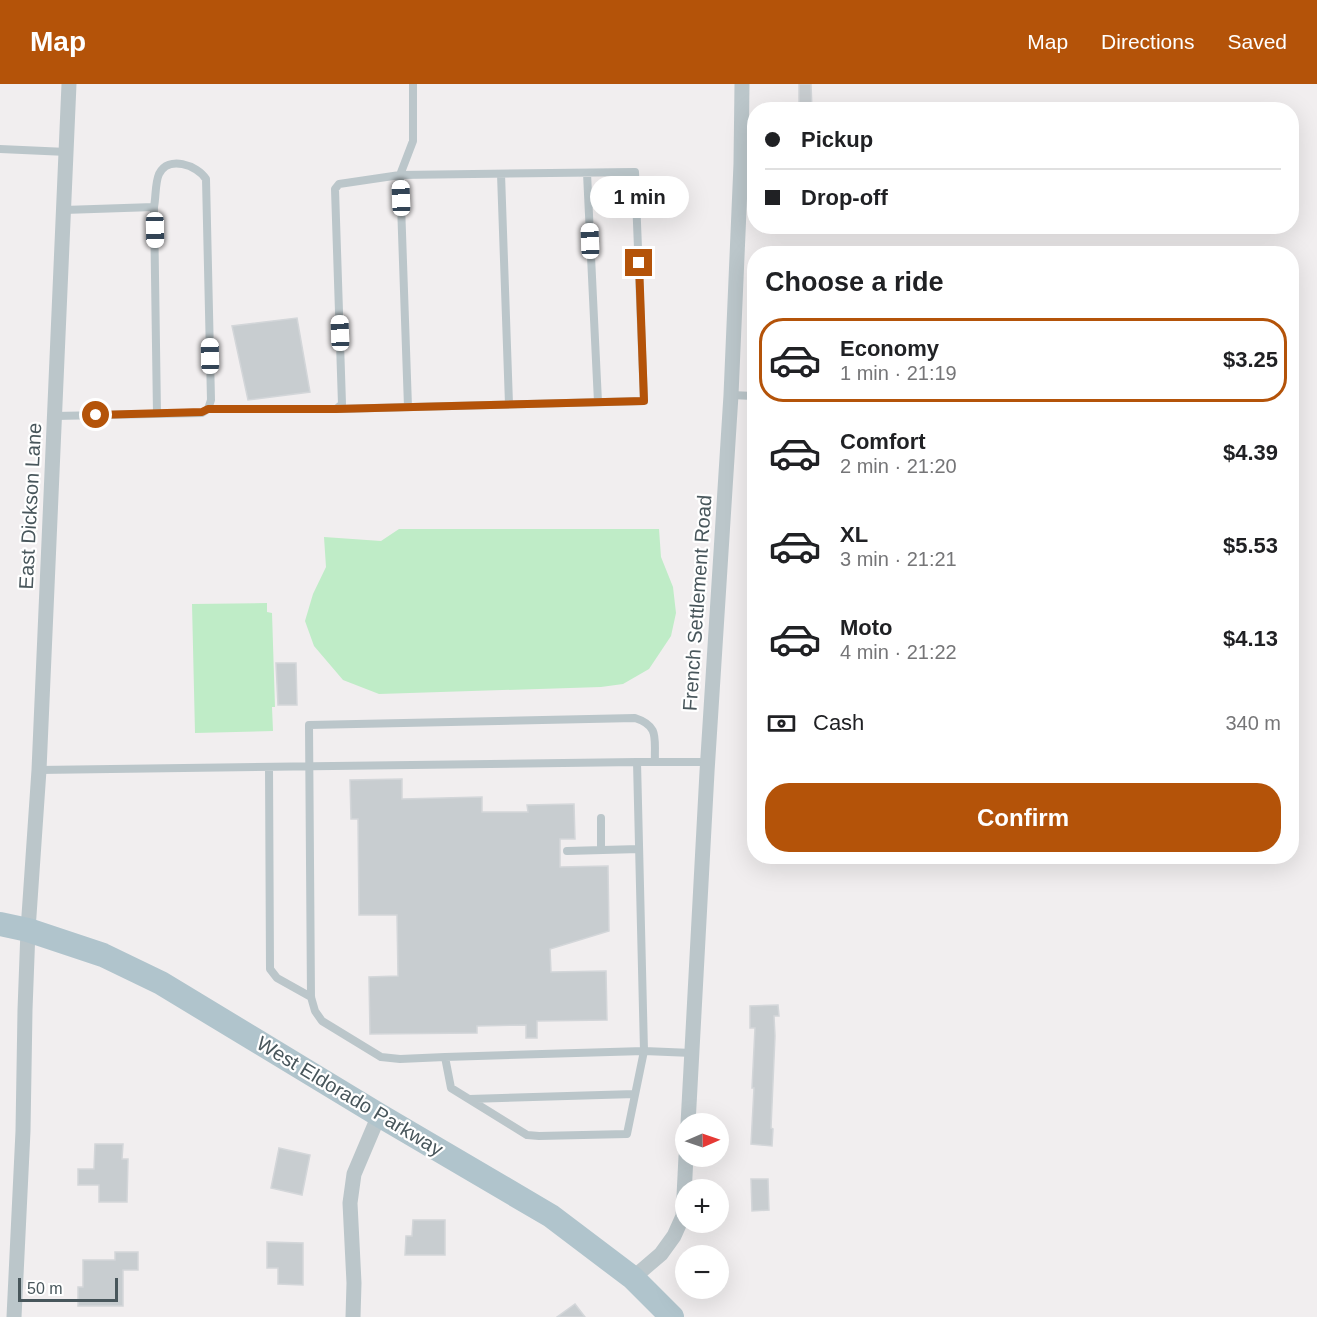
<!DOCTYPE html>
<html lang="en">
<head>
<meta charset="utf-8">
<style>
	body { margin:0; font-family:Helvetica,sans-serif; background:#f2f2f2; color:#202124; height:100vh; display:flex; flex-direction:column; font-size:22px; white-space:nowrap }
	* { box-sizing:border-box; margin:0 }
	p { font-size:20px; color:#757577 }
	.icon { flex:none; width:33px; height:33px; fill:none; stroke:currentColor; stroke-width:2; stroke-linecap:round; stroke-linejoin:round }
	.map { position:relative; flex:1; overflow:hidden }
	.side { position:absolute; left:747px; top:162px; width:552px; height:618px; display:flex; flex-direction:column; background:#fff; border-radius:24px; box-shadow:0 6px 24px #0002 }
	.side>* { flex:none }
	.banner { position:absolute; left:747px; top:18px; width:552px; height:132px; border-radius:24px; box-shadow:0 6px 24px #0002; display:grid; align-content:center; height:132px; padding:0 18px; background:#fff }
	.needle { width:39px; rotate:88deg }
	.controls { position:absolute; left:675px; top:1029px; display:grid; gap:12px }
	.controls a { display:grid; place-items:center; width:54px; height:54px; border-radius:50%; background:#fff; box-shadow:0 6px 24px #0002; font-size:30px }
	.scale { position:absolute; left:18px; bottom:15px; width:100px; box-sizing:border-box; padding-left:6px; border:3px solid #48565b; border-top:0; font-size:16px; line-height:21px; white-space:nowrap; color:#48565b; -webkit-text-stroke:4px #fff; paint-order:stroke }
	.end { position:absolute; width:27px; height:27px; margin:-14px; border:8px solid #b45309; background:#fff; box-shadow:0 0 0 3px #fff }
	.from { border-radius:50% }
	.bubble { position:absolute; height:42px; border-radius:21px; background:#fff; box-shadow:0 6px 24px #0002; font-size:20px; font-weight:800; line-height:42px; text-align:center }
	.car { position:absolute; width:18px; height:36px; margin:-18px -9px; border-radius:8px; box-shadow:0 0 4px 2px #0007; background:linear-gradient(#fff 24%,#345 0 40%,#fff 0 76%,#345 0 86%,#fff 0) }
	.banner b { display:flex; align-items:center; gap:21px; height:57px; font-size:22px }
	.banner b+b { border-top:2px solid #e0e0e0 }
	.banner i { width:15px; height:15px; background:#202124 }
	ul { padding:0; list-style:none }
	li { display:flex; align-items:center; gap:18px; height:84px; margin:0 12px 9px; padding:0 6px; border:3px solid transparent; border-radius:24px }
	li div { flex:1 }
	li b { display:block; font-size:22px }
	li em { font-style:normal; font-weight:800 }
	li.selected { border-color:#b45309 }
	li>.icon { width:54px; height:54px; stroke-width:1.5 }
	h2 { padding:0 18px; font-size:27px; line-height:72px }
	.pay { display:flex; align-items:center; gap:15px; height:66px; padding:0 18px; font-size:22px }
	.pay p { margin-inline-start:auto }
	.primary-button { display:flex; gap:12px; margin-top:auto; padding:12px 18px }
	.primary-button a { flex:1; height:69px; border-radius:24px; background:#b45309; color:#fff; font-size:24px; font-weight:800; line-height:69px; text-align:center }
	header { display:flex; align-items:center; gap:36px; box-sizing:border-box; height:84px; padding:0 30px; background:#b45309; color:#fff }
	header strong { font-size:28px }
	nav { display:flex; gap:33px; margin-inline-start:auto; font-size:21px }
	.map>svg:first-child { display:block }
	.green { fill:#bfecc7 }
	.building { fill:#c8cdd0; stroke:#d3d6d9; stroke-width:1.5 }
	.lines { fill:none; stroke-linecap:round; stroke-linejoin:round }
	.lane { stroke:#bbc6ca; stroke-width:8 }
	.street { stroke:#bbc6ca; stroke-width:15 }
	.primary { stroke:#b0c4cc; stroke-width:24 }
	.route { stroke:#b45309; stroke-width:8 }
	.labels { text-anchor:middle; stroke-width:4.5; stroke-linejoin:round; paint-order:stroke }
	.street-label { font-size:20px; fill:#48565b; stroke:#fff }
</style>
</head>
<body>
<header>
<strong>Map</strong>
<nav><a>Map</a><a>Directions</a><a>Saved</a></nav>
</header>
<div class="map">
<svg width="1317" height="1233" viewBox="0 0 1317 1233">
	<rect width="100%" height="100%" fill="#f1eeef"/>
	<path class="green" d="M 399,445 L 659,445 L 661,473 L 673,503 L 676,529 L 671,552 L 649,585 L 623,600 L 601,603 L 379,610 L 343,596 L 314,562 L 305,537 L 313,510 L 326,483 L 324,453 L 381,457 Z
		M 267,519 L 267,528 L 272,529 L 275,623 L 272,623 L 273,647 L 195,649 L 192,520 Z"/>
	<path class="building" d="M 799,0 L 811,0 L 812,26 L 799,26 Z
		M 297,234 L 310,308 L 248,316 L 232,242 Z
		M 276,579 L 296,579 L 297,621 L 278,621 Z
		M 402,695 L 402,715 L 482,713 L 482,728 L 528,728 L 527,721 L 574,720 L 575,755 L 560,755 L 560,783 L 608,782 L 609,847 L 550,865 L 551,888 L 606,887 L 607,936 L 537,937 L 537,954 L 526,954 L 526,941 L 477,942 L 477,949 L 370,950 L 369,893 L 398,892 L 397,831 L 359,831 L 358,735 L 351,735 L 350,696 Z
		M 778,921 L 779,932 L 774,932 L 775,952 L 771,1044 L 773,1045 L 772,1062 L 751,1060 L 754,1004 L 752,1004 L 755,944 L 750,944 L 750,922 Z
		M 95,1060 L 123,1060 L 122,1075 L 128,1075 L 127,1118 L 99,1118 L 99,1101 L 78,1101 L 78,1085 L 94,1085 Z
		M 279,1064 L 310,1071 L 302,1111 L 271,1104 Z
		M 751,1095 L 768,1095 L 769,1126 L 752,1127 Z
		M 413,1136 L 445,1136 L 445,1171 L 405,1171 L 406,1152 L 412,1152 Z
		M 267,1158 L 303,1159 L 303,1201 L 278,1200 L 278,1184 L 267,1184 Z
		M 115,1168 L 138,1168 L 138,1186 L 123,1186 L 123,1222 L 78,1222 L 78,1203 L 83,1203 L 83,1176 L 115,1176 Z
		M 575,1220 L 585,1233 L 557,1233 Z"/>
	<g class="lines">
		<path class="lane" d="M 0,65 L 67,68
			M 587,89 L 598,318
			M 501,90 L 509,320
			M 154,123 L 157,330
			M 731,311 L 754,312
			M 208,325 L 336,325 L 342,320 L 335,105 L 339,100 L 400,91 L 413,57 L 413,0
			M 336,325 C 439,322 541,320 644,317 L 635,88 L 400,91 L 408,323
			M 55,332 L 202,329 L 208,325 L 211,316 L 206,95 C 197,81 168,71 159,90 C 155,99 156,113 154,123 L 64,126
			M 637,678 L 707,678
			M 269,683 L 270,885 L 277,894 L 311,913
			M 39,686 L 637,678 L 644,967 L 627,1050 L 539,1052 L 527,1051 L 451,1004 L 445,973 L 400,975 L 381,973 L 322,937 L 315,927 L 311,913 L 309,641 L 635,634 C 660,642 654,655 655,678
			M 601,734 L 601,766
			M 567,767 L 639,765
			M 445,973 L 644,967 L 692,969
			M 469,1015 L 635,1010"/>
		<path class="street" d="M 688,1040 L 707,688 L 731,311 L 741,80 L 742,0
			M 633,1194 L 661,1170 L 674,1152 L 683,1132 L 686,1072
			M 14,1233 L 23,1047 L 25,926 L 28,846 L 39,686 L 69,0
			M 353,1233 L 354,1199 L 350,1119 L 354,1090 L 379,1031"/>
		<path class="primary" d="M 0,840 L 28,846 L 103,871 L 161,899 L 379,1031 L 551,1132 L 633,1194 L 672,1233"/>
	</g>
	<g class="lines">
		<path class="route" d="M 96,331 L 202,328 L 208,325 L 336,325 L 644,317 L 639,179"/>
	</g>
	<g class="labels">
		<g class="street-label">
			<text transform="translate(30 422) rotate(-87)" y="7">East Dickson Lane</text>
			<text transform="translate(697 519) rotate(-86)" y="7">French Settlement Road</text>
			<text transform="translate(350 1012) rotate(31)" y="7">West Eldorado Parkway</text>
		</g>
	</g>
</svg>
<div class="controls">
<a><svg class="needle" viewBox="-14 -14 28 28"><path d="M0-13l5 13h-10z" fill="#e53935"/><path d="M0 13l5-13h-10z" fill="#757577"/></svg></a>
<a>+</a>
<a>−</a>
</div>
<div class="scale">50 m</div>
<i class="end from" style="left:96px;top:331px"></i>
<i class="end" style="left:639px;top:179px"></i>
<div class="bubble" style="left:590px;top:92px;width:99px">1 min</div>
<i class="car" style="left:401px;top:114px;rotate:358deg"></i>
<i class="car" style="left:155px;top:146px;rotate:179deg"></i>
<i class="car" style="left:590px;top:157px;rotate:358deg"></i>
<i class="car" style="left:340px;top:249px;rotate:358deg"></i>
<i class="car" style="left:210px;top:272px;rotate:359deg"></i>
<div class="banner">
<b><i class="from"></i>Pickup</b>
<b><i></i>Drop-off</b>
</div>
<section class="side">
<h2>Choose a ride</h2>
<ul>
<li class="selected"><svg class="icon" aria-label="car" viewBox="0 0 24 24"><path d="M5 17H2v-5l4-1 3-4h7l3 4 3 1v5h-3M9 17h6M6 11h13"/><circle cx="7" cy="17" r="2"/><circle cx="17" cy="17" r="2"/></svg><div><b>Economy</b><p>1 min · 21:19</p></div><em>$3.25</em></li>
<li><svg class="icon" aria-label="car" viewBox="0 0 24 24"><path d="M5 17H2v-5l4-1 3-4h7l3 4 3 1v5h-3M9 17h6M6 11h13"/><circle cx="7" cy="17" r="2"/><circle cx="17" cy="17" r="2"/></svg><div><b>Comfort</b><p>2 min · 21:20</p></div><em>$4.39</em></li>
<li><svg class="icon" aria-label="car" viewBox="0 0 24 24"><path d="M5 17H2v-5l4-1 3-4h7l3 4 3 1v5h-3M9 17h6M6 11h13"/><circle cx="7" cy="17" r="2"/><circle cx="17" cy="17" r="2"/></svg><div><b>XL</b><p>3 min · 21:21</p></div><em>$5.53</em></li>
<li><svg class="icon" aria-label="car" viewBox="0 0 24 24"><path d="M5 17H2v-5l4-1 3-4h7l3 4 3 1v5h-3M9 17h6M6 11h13"/><circle cx="7" cy="17" r="2"/><circle cx="17" cy="17" r="2"/></svg><div><b>Moto</b><p>4 min · 21:22</p></div><em>$4.13</em></li>
</ul>
<div class="pay"><svg class="icon" aria-label="cash" viewBox="0 0 24 24"><path d="M3 7h18v10H3z"/><circle cx="12" cy="12" r="2"/></svg>Cash<p>340 m</p></div>
<div class="primary-button"><a>Confirm</a></div>
</section>
</div>
</body>
</html>
